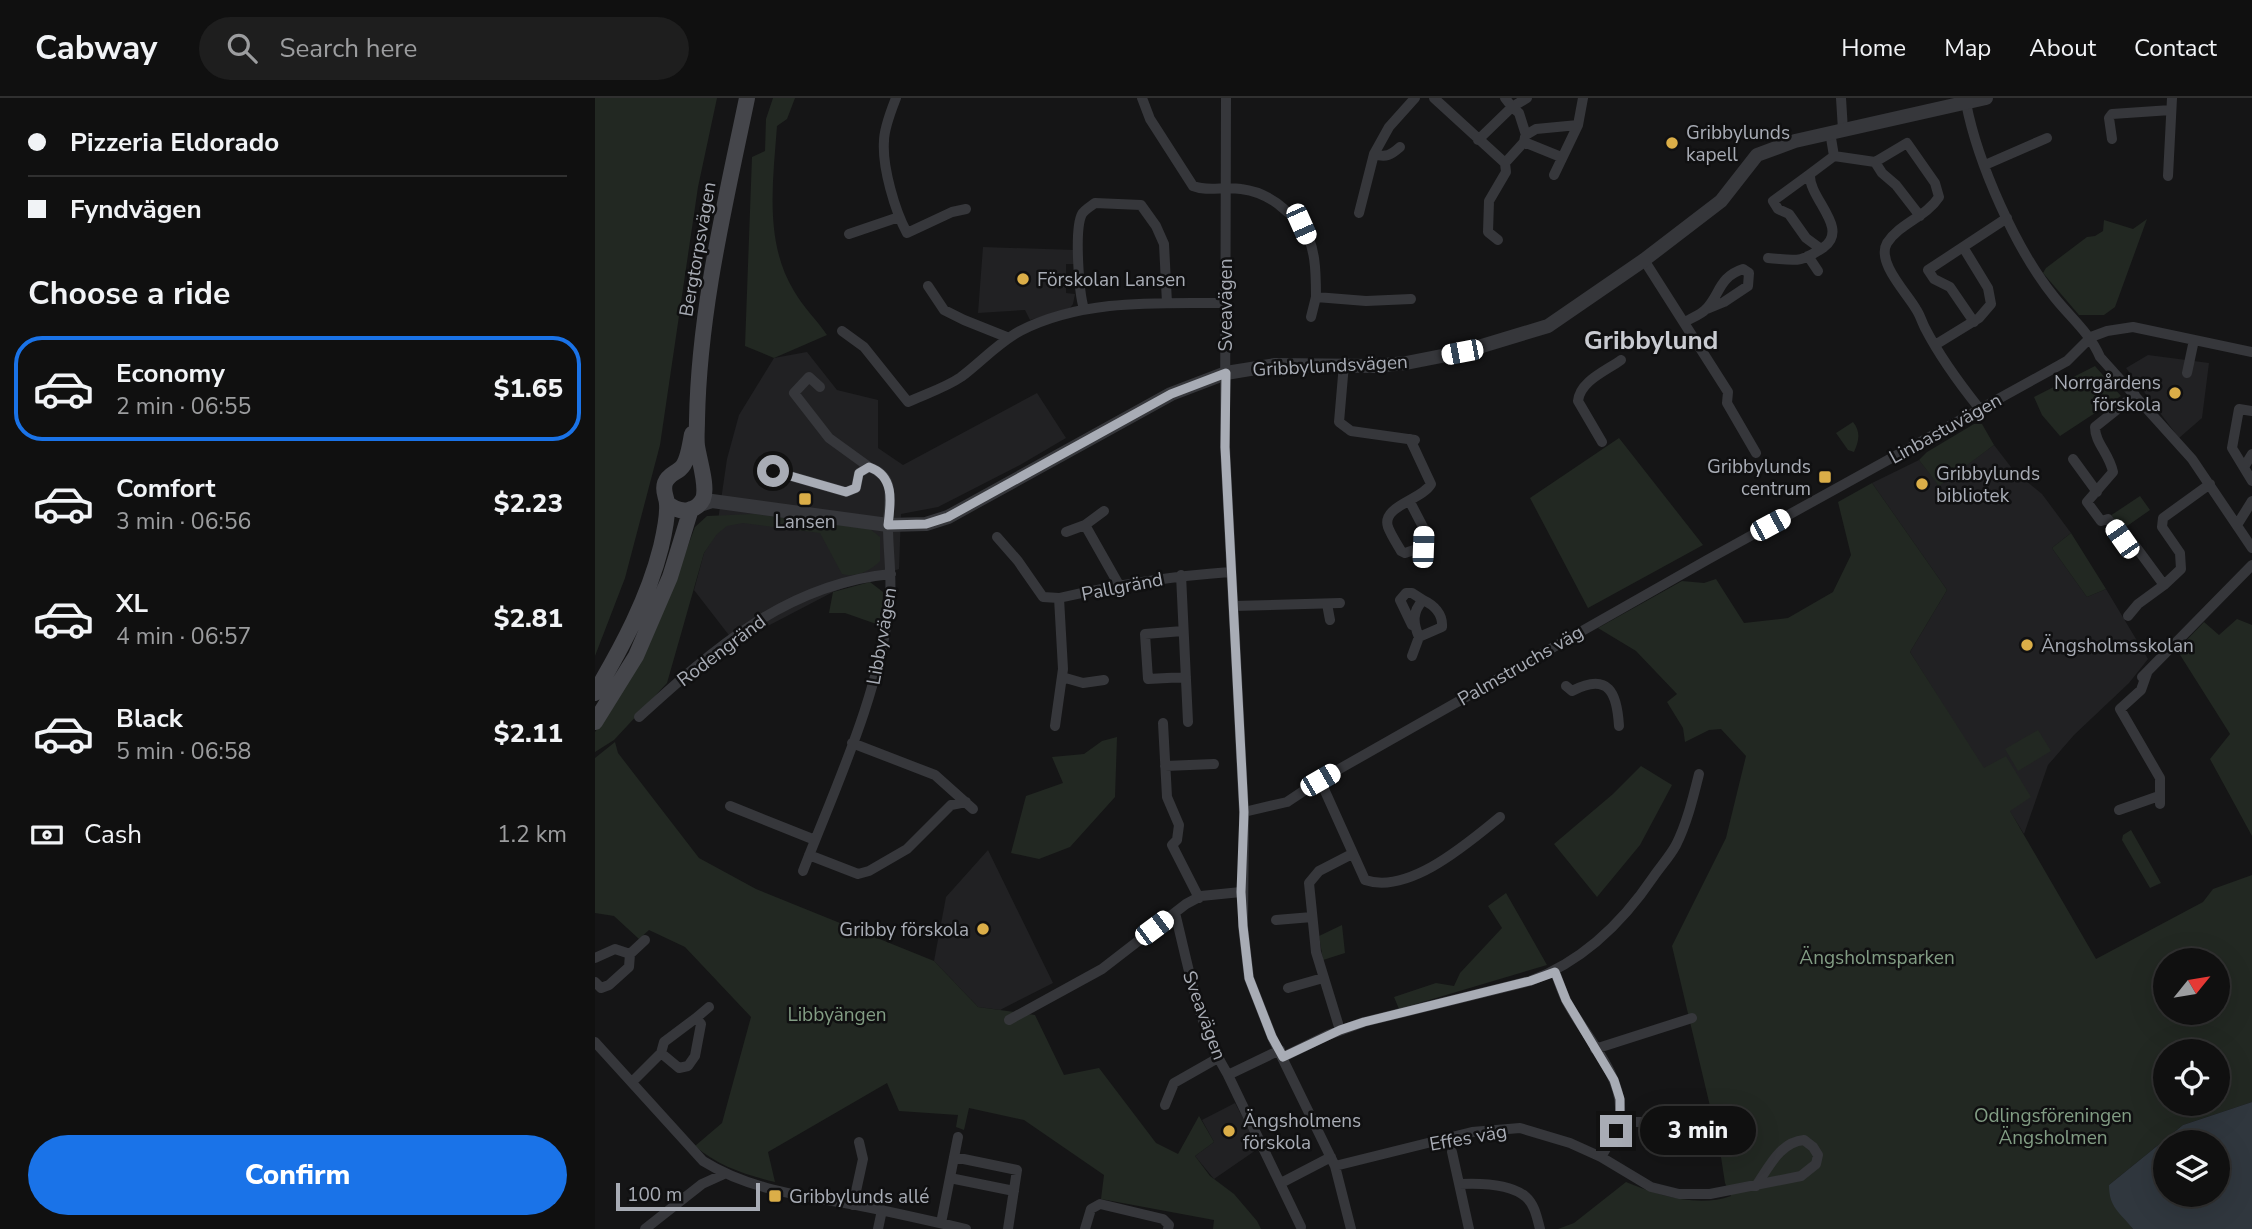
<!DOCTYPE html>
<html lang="en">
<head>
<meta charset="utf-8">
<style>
	body { margin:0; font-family:"Nunito Sans",sans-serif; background:#1e1e1e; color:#f1f3f6; height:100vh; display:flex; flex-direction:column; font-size:26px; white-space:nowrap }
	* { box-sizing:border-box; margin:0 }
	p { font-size:23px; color:#9c9d9f }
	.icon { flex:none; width:38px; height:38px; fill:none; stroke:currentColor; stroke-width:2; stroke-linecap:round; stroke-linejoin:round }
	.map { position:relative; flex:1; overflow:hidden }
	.drawer { display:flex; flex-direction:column; background:#101010; width:595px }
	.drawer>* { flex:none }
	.top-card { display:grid; align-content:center; height:154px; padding:0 28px; background:#101010 }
	.needle { width:46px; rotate:60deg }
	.controls { position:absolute; left:1558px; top:850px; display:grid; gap:14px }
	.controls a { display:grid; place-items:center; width:77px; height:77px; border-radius:50%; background:#101010; box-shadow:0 7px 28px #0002,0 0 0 2px #303030; font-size:35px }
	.scale { position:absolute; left:21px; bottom:18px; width:144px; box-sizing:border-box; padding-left:7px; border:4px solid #a8acb5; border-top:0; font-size:19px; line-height:24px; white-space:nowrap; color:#a8acb5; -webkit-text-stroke:5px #101011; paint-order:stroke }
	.end { position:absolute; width:32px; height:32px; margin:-16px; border:9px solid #a8acb5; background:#111; box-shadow:0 0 0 4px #111 }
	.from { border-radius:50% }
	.bubble { position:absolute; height:49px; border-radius:24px; background:#101010; box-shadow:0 7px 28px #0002,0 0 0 2px #303030; font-size:23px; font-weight:800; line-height:49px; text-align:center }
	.car { position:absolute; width:21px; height:42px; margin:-21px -10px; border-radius:9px; box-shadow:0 0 5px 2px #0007; background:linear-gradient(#fff 24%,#345 0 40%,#fff 0 76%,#345 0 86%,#fff 0) }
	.top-card b { display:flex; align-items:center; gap:24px; height:66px; font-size:26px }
	.top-card b+b { border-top:2px solid #303030 }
	.top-card i { width:18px; height:18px; background:#f1f3f6 }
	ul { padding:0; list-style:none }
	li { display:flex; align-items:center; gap:21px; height:105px; margin:0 14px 10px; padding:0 14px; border:4px solid transparent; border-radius:28px }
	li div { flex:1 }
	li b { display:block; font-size:26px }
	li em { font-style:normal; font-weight:800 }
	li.current { border-color:#1a73e8 }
	li>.icon { width:63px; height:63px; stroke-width:1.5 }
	h2 { padding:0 28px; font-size:32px; line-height:84px }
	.pay { display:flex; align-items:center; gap:18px; height:77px; padding:0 28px; font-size:26px }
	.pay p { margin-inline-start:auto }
	.button { display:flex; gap:14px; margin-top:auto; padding:14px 28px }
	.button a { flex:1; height:80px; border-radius:42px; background:#1a73e8; color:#fff; font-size:28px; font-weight:800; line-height:80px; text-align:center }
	header { display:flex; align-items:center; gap:42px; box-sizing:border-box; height:98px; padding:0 35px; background:#101010; border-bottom:2px solid #303030 }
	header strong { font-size:33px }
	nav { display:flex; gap:38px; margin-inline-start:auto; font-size:24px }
	.search { width:490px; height:63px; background:#1e1e1e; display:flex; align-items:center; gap:18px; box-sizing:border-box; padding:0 24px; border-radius:38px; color:#9c9d9f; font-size:26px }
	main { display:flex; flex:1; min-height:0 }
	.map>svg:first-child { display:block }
	.built { fill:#212123 }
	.green { fill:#222822; fill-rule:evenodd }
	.water { fill:#30373e; fill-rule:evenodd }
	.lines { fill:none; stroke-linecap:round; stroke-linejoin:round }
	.minor { stroke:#36373b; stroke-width:10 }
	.tertiary { stroke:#36373b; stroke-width:14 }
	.secondary { stroke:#45464b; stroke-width:16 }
	.route { stroke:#a8acb5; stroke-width:9 }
	.poi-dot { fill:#dbae48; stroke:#101011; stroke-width:2.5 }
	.labels { text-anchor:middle; stroke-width:5; stroke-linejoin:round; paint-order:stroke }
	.poi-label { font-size:19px; fill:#a8acb5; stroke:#101011; text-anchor:start }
	.street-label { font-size:19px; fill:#a8acb5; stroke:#101011 }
	.park-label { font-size:19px; fill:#829d84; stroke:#101011 }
	.district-label { font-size:26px; font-weight:bold; fill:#c9cbd1; stroke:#101011 }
</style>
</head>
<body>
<header>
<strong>Cabway</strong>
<div class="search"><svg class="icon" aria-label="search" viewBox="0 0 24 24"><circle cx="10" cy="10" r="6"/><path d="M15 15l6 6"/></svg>Search here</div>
<nav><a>Home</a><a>Map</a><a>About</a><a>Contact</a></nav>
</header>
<main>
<section class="drawer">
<div class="top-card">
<b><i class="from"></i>Pizzeria Eldorado</b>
<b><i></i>Fyndvägen</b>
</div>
<h2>Choose a ride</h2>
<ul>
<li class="current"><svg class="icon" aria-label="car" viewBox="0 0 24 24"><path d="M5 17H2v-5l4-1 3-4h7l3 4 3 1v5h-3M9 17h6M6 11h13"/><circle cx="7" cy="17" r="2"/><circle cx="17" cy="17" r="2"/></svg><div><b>Economy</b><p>2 min · 06:55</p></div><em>$1.65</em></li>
<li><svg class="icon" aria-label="car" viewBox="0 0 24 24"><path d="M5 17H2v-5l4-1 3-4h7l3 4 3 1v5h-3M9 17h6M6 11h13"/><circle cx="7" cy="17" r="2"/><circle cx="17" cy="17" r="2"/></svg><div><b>Comfort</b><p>3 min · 06:56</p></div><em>$2.23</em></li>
<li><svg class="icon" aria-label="car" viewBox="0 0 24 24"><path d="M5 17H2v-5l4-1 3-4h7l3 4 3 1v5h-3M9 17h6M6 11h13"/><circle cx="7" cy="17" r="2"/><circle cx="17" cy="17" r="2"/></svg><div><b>XL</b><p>4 min · 06:57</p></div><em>$2.81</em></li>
<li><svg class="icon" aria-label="car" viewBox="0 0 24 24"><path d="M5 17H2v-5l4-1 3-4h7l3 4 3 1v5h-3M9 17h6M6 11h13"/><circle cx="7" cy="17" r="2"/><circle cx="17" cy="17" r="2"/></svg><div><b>Black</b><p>5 min · 06:58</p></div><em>$2.11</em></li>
</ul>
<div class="pay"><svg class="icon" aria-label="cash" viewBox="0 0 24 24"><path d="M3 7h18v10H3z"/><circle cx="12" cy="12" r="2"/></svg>Cash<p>1.2 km</p></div>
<div class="button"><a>Confirm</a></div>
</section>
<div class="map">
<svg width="1657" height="1131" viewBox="0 0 1657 1131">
	<rect width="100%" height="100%" fill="#151516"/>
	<path class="built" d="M 388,149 L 480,152 L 481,166 L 471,166 L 471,195 L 480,196 L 478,206 L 475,210 L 435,222 L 430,212 L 383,215 Z
		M 212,254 L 242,292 L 283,302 L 283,350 L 308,367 L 442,295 L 471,340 L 425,367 L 343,409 L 306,416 L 304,471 L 238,494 L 140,545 L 99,492 L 109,455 L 121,436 L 132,361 L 144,317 L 179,260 Z
		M 1553,257 L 1614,265 L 1607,320 L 1584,340 L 1531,270 Z
		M 1399,347 L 1419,373 L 1447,396 L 1476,435 L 1457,450 L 1492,499 L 1511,491 L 1553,561 L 1534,585 L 1479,637 L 1453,667 L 1429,736 L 1315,554 L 1352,492 L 1277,385 L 1324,362 L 1344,387 Z
		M 393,752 L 458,885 L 405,912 L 383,909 L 339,863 L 351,799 Z
		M 640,1005 L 664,1050 L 619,1081 L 600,1058 L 619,1044 L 607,1022 Z"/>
	<path class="green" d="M 0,0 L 122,0 L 103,89 L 65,347 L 30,480 L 0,558 Z
		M 178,0 L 200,0 L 192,21 L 182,28 C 178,83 169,144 199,193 C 208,209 222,222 232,237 L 179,260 L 150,248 L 157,59 L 170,53 L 171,21 Z
		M 1552,121 L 1520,209 L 1509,217 L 1484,217 L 1448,175 L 1451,170 L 1492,139 L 1500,138 L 1508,133 L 1509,122 L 1538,131 Z
		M 1500,268 L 1526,298 L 1465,338 L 1447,317 L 1439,299 Z
		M 1258,324 C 1266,334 1264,343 1259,354 L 1253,352 L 1241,335 Z
		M 1379,326 L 1387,326 L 1399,347 L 1344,388 L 1324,362 L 1332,354 Z
		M 1024,340 L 1108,447 L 993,510 L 935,400 Z
		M 1277,385 L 1352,492 L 1315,554 L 1389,670 L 1411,658 L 1436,699 L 1415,713 L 1501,861 L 1608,804 L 1618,791 L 1657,777 L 1657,1004 L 1588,1027 L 1514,1087 L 1528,1118 L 1538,1131 L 963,1131 L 979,1125 L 1031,1084 C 1063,1097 1102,1110 1136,1098 L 1130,1085 L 1124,1046 L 1077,848 L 1131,740 L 1151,658 L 1126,631 L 1114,632 L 1090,644 L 1088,630 L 1072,604 L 1082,596 L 1041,553 L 1003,530 L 1087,483 L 1109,485 L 1121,481 L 1149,525 L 1193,520 L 1238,494 L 1256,457 L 1243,404 ZM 1570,863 L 1622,863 L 1622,915 L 1570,915 ZM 1570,954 L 1622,954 L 1622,1006 L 1570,1006 Z
		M 1545,398 L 1555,412 L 1525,433 L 1515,418 Z
		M 159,416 L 275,431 L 285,439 L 285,463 C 276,473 260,480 247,476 L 225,435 L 148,425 L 132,428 L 122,436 L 109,455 L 72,585 L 19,642 L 0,654 L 0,634 L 31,588 L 78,487 L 100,429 L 112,418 Z
		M 1476,435 L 1511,491 L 1492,499 L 1457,450 Z
		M 275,484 L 288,494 L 287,528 L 250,515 L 234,515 L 238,494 Z
		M 1642,521 L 1657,527 L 1657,738 L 1615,661 L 1635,636 L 1582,552 L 1609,524 L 1624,537 Z
		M 1443,632 L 1456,653 L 1423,673 L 1410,651 Z
		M 522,639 L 520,699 L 475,749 L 444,761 L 416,755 L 431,698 L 468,685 L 457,659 L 489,656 L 507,643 Z
		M 20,644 L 23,655 L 104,760 L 161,791 L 339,863 L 383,909 L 440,917 L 469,977 L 504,970 L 561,1045 L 583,1056 L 604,1018 L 619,1044 L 600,1058 L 615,1078 L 639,1096 L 662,1123 L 666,1131 L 618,1131 L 619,1122 L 506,1101 L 509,1077 L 429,1022 L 374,1010 L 369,1032 L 361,1029 L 363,1017 L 304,1013 L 292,985 L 173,1054 L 180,1084 C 151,1077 123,1068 100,1048 L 127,1025 L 156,919 L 90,849 L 54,832 L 44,841 L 19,818 L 0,815 L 0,660 Z
		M 1046,668 L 1077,687 L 1045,747 L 1002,799 L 959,746 L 1018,696 Z
		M 1536,732 L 1566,785 L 1555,790 L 1527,742 L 1528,737 Z
		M 911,795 L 952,867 L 804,911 L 799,899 L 841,885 L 859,888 L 865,875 L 907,830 L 893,808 Z
		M 747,827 L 750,855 L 728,862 L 724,838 Z"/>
	<path class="water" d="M 1657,1004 L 1657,1131 L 1538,1131 C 1525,1114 1514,1110 1514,1087 L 1588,1027 ZM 1570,1045 L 1622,1045 L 1622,1097 L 1570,1097 Z"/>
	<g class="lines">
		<path class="minor" d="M 301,0 C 296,13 289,30 289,43 C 287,69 300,113 312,135 L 357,114 L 371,111
			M 547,0 L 555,21 L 598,88 C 613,94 629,88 646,91 C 662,93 677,100 689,111 C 694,116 702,120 706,126 C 721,146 721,175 721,199 L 771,203 L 816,201
			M 631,0 L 630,349 L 649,714 L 648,828 L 654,880 L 677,939 L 740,1068 L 756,1131
			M 839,0 L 910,65 L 911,74 L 894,103 L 893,134 L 903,142
			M 932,0 L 917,9 L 924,15 L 931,37 L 941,31 L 983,27
			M 1246,0 L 1248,32
			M 1371,5 C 1383,66 1421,152 1460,200 C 1476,220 1495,235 1505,259 L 1597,361 L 1657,450
			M 1235,34 L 1239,58 L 1280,64 L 1312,45 L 1340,85 L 1344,99 C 1331,119 1305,125 1292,145 C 1281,164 1312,195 1321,211 C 1325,217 1327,224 1330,230 C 1345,259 1364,285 1384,310
			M 1517,41 L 1514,20 L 1517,16 L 1576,12
			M 883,42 L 917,9 L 910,0
			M 929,44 L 966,59
			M 779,56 C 791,60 796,57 805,49
			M 1280,64 L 1287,75 L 1301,87 L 1325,118
			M 910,65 L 929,44 L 930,39
			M 1390,67 L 1452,40
			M 1215,76 L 1178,103 L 1183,111 L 1194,116 L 1211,140 L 1226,151
			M 959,77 L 983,27 L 988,0
			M 1573,78 L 1577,0
			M 764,115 L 779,56 L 794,29 L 820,0
			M 254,136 L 304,119
			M 1213,158 L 1223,173
			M 1173,160 C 1201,162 1204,166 1229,149 C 1255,130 1213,100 1215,76 L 1239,58
			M 1049,162 L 1133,294 L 1132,305 L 1161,355
			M 333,188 L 349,212 L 369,222 L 414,240
			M 489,211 C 484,195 479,131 487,116 C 489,112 496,108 500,105 L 546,107 L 561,128 L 569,146 L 572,205
			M 716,219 L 721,199
			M 1090,224 C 1096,220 1105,217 1110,212 C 1125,198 1123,179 1148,171 L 1154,175 L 1153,188 L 1129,204 L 1112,211
			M 1379,224 L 1355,189 L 1339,181 L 1333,172 L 1412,120
			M 247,233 L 269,249 L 313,304 C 330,296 350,290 366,279 C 386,264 403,245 425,233 C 487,201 561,205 629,205
			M 1340,247 L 1384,220 L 1396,206 L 1393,190 L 1368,149
			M 749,266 L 744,324 L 756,333 L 820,342
			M 1592,275 L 1599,242
			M 225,289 L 214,279 L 199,295 L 234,340 L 274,369
			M 1657,313 L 1644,311 L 1637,350 L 1657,383
			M 815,341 L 836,386 C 827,402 786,408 793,429 C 796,437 802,446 806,453 L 810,455 L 828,449 L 828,429 L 815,404
			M 1007,344 L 983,303 C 985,283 1011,273 1026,262
			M 1478,361 L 1502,394
			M 1649,369 L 1657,356
			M 178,373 L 251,394 L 261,390 L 264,375 L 274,369 C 303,379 293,405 293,428 C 293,453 297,478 295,503 C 284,597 242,685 208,773
			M 490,427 L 524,487
			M 1642,427 L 1657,403
			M 471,434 L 490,427 L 509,413
			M 402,439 L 423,463 L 448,499 L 464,500
			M 586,477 L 593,624
			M 1569,487 L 1586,471 L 1585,455 L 1567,429 L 1568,420 L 1615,386
			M 732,506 L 735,522
			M 639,508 L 745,505
			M 1533,518 L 1543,506 L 1569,487 L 1541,449 L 1527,441 L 1513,421 L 1506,423 L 1492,404 L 1518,374 C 1514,355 1500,345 1500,329 L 1540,297
			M 817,527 L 805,502 L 811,495 L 817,495 L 828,502
			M 588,533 L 550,536 L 553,581 L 591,579
			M 817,558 L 824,539 L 847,529 C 848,516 839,507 828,502 C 817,514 818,525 824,539
			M 1552,575 L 1546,592 L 1525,611 L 1565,680 L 1565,706
			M 467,579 L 488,585 L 509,582
			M 1547,579 L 1657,467
			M 971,588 L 977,593 C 1014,574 1022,595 1024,628
			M 44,619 C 119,551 191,486 296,476
			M 568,625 L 572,699 L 584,727 L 582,742 L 577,747 L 604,800
			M 460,628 L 468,571 L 464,500 C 521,487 577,478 635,474
			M 257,645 L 340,677 L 378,711
			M 570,668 L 619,666
			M 725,682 L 770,782 C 814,797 873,745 905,719
			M 135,708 L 220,742
			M 1524,712 L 1564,698
			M 649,714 L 692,704 L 725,682 L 1112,462 L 1472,263 L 1496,239 L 1512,233 L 1538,229 L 1657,254
			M 214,757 L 263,776 L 274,773 L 312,751 L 356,707 L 371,704
			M 580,815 C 594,870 603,928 633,977 L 706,1129
			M 681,822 L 717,819
			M 35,856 L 50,842
			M 0,860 L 20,851 L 35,856 L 34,869 L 14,887 L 6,890 L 0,884
			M 960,874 C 964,884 967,894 972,904 C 989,936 1028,978 1025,1015 C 1024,1031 1014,1045 1006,1059
			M 693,890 L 728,880
			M 101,920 L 114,909
			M 414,922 L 507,871 L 591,806 L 606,798 L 646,794
			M 745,932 L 721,854 L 714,785 L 724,773 L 757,756
			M 0,944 L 108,1063 C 156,1093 210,1098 266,1108 C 301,1115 336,1123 371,1131
			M 1000,951 L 1097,920
			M 688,959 L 733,937 L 769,924 L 935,883 C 989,863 1028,824 1059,778 C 1066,768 1075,758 1081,747 C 1092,725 1098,700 1104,676
			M 633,977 L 685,952
			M 37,984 L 66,955 L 69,944 L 101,920 L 106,926 L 100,958 L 93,968 L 84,970 L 66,955
			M 570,1007 L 579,985 L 623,960
			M 1023,1024 L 1056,1024 L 1114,1011
			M 857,1054 L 874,1131
			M 359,1059 L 422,1072 L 413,1131
			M 740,1068 L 877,1034 L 925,1030 L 975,1045 L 1006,1059 L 1056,1089 L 1084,1096 L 1115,1096 L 1206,1078 L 1221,1066 L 1223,1057 L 1218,1049 L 1209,1042 C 1185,1044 1174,1069 1161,1088
			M 355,1080 L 419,1093
			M 686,1085 L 736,1059
			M 864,1086 C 884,1085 915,1085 931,1099 C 940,1107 942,1120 945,1131
			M 258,1107 L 268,1061 L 264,1044
			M 346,1125 L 363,1039
			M 50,1131 L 107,1086 L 129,1076
			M 283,1131 L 287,1112
			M 490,1131 L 496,1111 L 505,1106 L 568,1121 L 574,1127 L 573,1131"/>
		<path class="tertiary" d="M 102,408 L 117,403 L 293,427 L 331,426 L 353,419 L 576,296 L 631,275 L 680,267 L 779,268 L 811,265 L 867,254 L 953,228 L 1049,162 L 1126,103 L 1162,57 L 1200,43 L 1391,0"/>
		<path class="secondary" d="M 72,405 C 83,415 100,416 108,401 C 113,389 104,362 102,348 C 101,340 102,331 102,322 C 104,213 130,106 152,0
			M 0,595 C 27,549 53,501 66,449 C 69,436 73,419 72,406 C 72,399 67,394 70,385 C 73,377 79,376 85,371 C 93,365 95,346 97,336
			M 0,624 L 41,558 L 75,479 L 96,411"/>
	</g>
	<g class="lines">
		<path class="route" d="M 178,373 L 251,394 L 261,390 L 264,375 L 274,369 C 300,378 296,404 293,427 L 331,426 L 353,419 L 576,296 L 631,275 L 630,349 L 649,714 L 646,794 L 648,828 L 654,880 L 677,939 L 688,959 L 745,932 L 769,924 L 935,883 L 960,874 L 971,902 L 1019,982 L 1025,1001 L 1025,1017 L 1021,1033"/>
	</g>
	<g class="poi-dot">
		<circle cx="1077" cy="45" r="7"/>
		<circle cx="428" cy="181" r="7"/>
		<circle cx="1580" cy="295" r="7"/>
		<rect x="1223" y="372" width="14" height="14" rx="3.5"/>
		<circle cx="1327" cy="386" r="7"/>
		<rect x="203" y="394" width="14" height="14" rx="3.5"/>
		<circle cx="1432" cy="547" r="7"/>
		<circle cx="388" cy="831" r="7"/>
		<circle cx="634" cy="1033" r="7"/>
		<rect x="173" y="1091" width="14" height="14" rx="3.5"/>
	</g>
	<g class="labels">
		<g class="poi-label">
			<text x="1091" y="41">Gribbylunds<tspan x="1091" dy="22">kapell</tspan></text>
			<text x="442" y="188">Förskolan Lansen</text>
			<text x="1566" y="291" text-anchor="end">Norrgårdens<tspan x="1566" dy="22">förskola</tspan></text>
			<text x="1216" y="375" text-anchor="end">Gribbylunds<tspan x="1216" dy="22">centrum</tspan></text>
			<text x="1341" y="382">Gribbylunds<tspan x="1341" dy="22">bibliotek</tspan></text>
			<text x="210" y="430" text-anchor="middle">Lansen</text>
			<text x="1446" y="554">Ängsholmsskolan</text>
			<text x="374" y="838" text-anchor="end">Gribby förskola</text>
			<text x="648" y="1029">Ängsholmens<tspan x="648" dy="22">förskola</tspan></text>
			<text x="194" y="1105">Gribbylunds allé</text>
		</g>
		<g class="street-label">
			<text transform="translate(102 151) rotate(-80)" y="7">Bergtorpsvägen</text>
			<text transform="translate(630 207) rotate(-90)" y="7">Sveavägen</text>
			<text transform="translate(735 267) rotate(-3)" y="7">Gribbylundsvägen</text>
			<text transform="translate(1350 330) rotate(-29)" y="7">Linbastuvägen</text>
			<text transform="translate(527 488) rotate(-11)" y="7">Pallgränd</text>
			<text transform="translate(286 538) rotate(-80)" y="7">Libbyvägen</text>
			<text transform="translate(126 552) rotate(-37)" y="7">Rodengränd</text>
			<text transform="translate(925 567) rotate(-30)" y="7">Palmstruchs väg</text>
			<text transform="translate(610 917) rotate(70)" y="7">Sveavägen</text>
			<text transform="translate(873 1039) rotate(-10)" y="7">Effes väg</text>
		</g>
		<g class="park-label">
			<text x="1282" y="866">Ängsholmsparken</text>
			<text x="242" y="923">Libbyängen</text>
			<text x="1458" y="1024">Odlingsföreningen<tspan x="1458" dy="22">Ängsholmen</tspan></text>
		</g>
		<g class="district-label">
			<text x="1056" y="251">Gribbylund</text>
		</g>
	</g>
</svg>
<div class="controls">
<a><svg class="needle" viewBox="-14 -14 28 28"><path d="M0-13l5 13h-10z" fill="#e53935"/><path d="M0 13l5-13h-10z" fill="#9c9d9f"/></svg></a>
<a><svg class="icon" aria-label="locate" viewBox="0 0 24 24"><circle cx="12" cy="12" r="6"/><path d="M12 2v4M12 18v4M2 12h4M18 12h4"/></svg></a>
<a><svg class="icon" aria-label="layers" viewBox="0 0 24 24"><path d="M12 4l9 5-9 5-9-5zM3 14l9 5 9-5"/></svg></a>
</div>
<div class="scale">100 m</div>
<i class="end from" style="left:178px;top:373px"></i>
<i class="end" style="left:1021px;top:1033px"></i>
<div class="bubble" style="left:1045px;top:1008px;width:116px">3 min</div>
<i class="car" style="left:706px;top:126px;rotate:156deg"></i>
<i class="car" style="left:867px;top:254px;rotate:259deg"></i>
<i class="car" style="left:1175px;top:427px;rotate:62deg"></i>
<i class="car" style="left:1527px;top:441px;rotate:325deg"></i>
<i class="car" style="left:828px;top:449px;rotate:2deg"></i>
<i class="car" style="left:725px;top:682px;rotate:60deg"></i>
<i class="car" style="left:559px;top:830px;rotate:53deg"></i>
</div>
</main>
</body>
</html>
